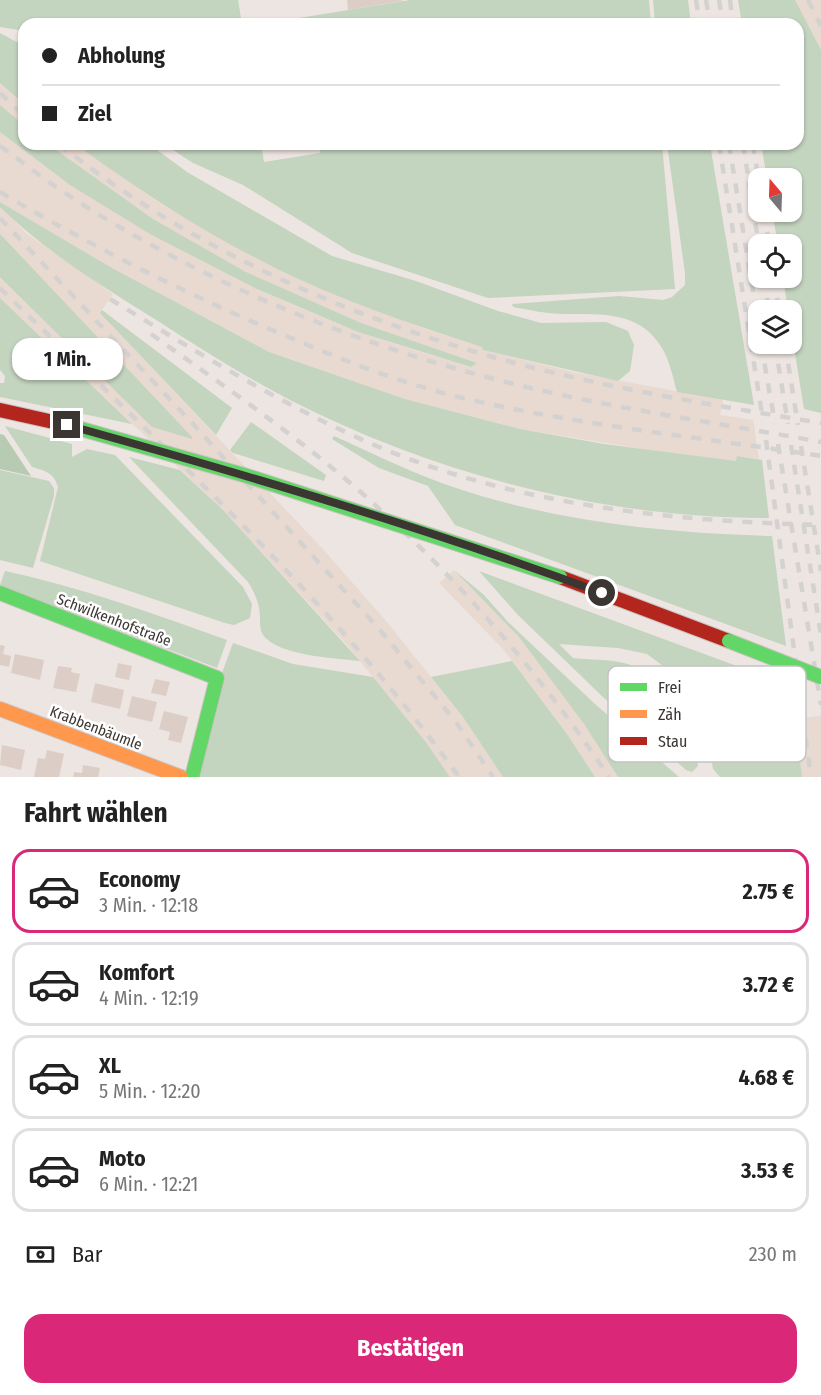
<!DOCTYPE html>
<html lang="de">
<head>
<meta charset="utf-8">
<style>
	body { margin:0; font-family:"Fira Sans Condensed",sans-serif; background:#f2f2f2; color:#222; height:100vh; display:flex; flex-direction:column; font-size:22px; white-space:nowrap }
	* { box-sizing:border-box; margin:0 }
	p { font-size:20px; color:#767676 }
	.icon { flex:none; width:33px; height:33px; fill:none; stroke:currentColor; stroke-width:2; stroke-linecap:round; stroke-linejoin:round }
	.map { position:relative; height:777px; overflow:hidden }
	.panel { display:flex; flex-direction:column; background:#fff; flex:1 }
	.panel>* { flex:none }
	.hud { position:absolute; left:18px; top:18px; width:786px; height:132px; border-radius:18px; box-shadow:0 2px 4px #0004; display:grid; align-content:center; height:132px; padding:0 24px; background:#fff }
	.needle { width:39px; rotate:341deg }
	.fabs { position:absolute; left:748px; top:168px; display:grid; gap:12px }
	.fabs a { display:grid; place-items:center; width:54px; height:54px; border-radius:12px; background:#fff; box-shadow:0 2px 4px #0004; font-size:30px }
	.end { position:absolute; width:27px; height:27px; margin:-14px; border:8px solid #3c3633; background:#fff; box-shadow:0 0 0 3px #fff }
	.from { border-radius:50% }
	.bubble { position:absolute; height:42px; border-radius:18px; background:#fff; box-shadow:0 2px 4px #0004; font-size:20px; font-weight:700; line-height:42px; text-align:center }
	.hud b { display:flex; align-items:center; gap:21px; height:57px; font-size:22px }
	.hud b+b { border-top:2px solid #e0e0e0 }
	.hud i { width:15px; height:15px; background:#222 }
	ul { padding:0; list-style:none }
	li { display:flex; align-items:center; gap:18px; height:84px; margin:0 12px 9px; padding:0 12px; border:3px solid #e0e0e0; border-radius:18px }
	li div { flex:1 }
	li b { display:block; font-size:22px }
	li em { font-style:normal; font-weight:700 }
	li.active { border-color:#db2777 }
	li>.icon { width:54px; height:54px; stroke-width:1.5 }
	h2 { padding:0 24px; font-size:27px; line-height:72px }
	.pay { display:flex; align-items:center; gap:15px; height:66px; padding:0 24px; font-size:22px }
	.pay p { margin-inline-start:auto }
	.button { display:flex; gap:12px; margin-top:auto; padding:12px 24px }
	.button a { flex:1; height:69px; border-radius:18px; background:#db2777; color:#fff; font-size:24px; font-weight:700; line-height:69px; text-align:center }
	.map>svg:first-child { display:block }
	.built { fill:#e8d9d1 }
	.green { fill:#c3d4bf }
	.forest { fill:#b7cbb3 }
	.building { fill:#dccec7 }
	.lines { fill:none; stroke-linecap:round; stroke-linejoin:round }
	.fast-casing { stroke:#cac3c0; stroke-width:16 }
	.slow-casing { stroke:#cac3c0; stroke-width:16 }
	.jam-casing { stroke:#cac3c0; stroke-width:16 }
	.fast { stroke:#63d668; stroke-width:14 }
	.slow { stroke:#ff974d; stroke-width:14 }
	.jam { stroke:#b3261e; stroke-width:14 }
	.rail { stroke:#d4d2d1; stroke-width:4.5; stroke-dasharray:10 10; stroke-linecap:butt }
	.fast-bridge-casing { stroke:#cac3c0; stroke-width:16; stroke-linecap:butt }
	.fast-bridge { stroke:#63d668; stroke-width:14 }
	.route { stroke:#3c3633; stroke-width:8 }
	.labels { text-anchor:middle; stroke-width:5; stroke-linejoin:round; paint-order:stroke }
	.street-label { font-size:15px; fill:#3c3633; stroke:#fff }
	.key { fill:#fff; stroke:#c4c3c2; stroke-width:1.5 }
	.key-label { font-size:16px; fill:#3c3633 }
</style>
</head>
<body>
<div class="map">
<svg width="821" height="777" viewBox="0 0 821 777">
	<rect width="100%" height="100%" fill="#ede5e1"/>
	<path class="built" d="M 795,0 L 821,0 L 821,50 L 803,17 Z
		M 0,83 L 24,104 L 24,125 L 0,105 Z
		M 0,132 L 70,185 L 257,289 L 298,307 L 358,332 L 417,351 L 471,367 L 477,363 L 361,323 L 246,272 L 153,219 L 48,144 L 75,144 L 161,204 L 254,257 L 306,281 L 425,329 L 482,347 L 483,350 L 573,372 L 723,400 L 720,415 L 753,420 L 759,459 L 737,456 L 737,461 L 687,456 L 520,429 L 405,399 L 269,352 L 112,268 L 0,202 Z
		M 0,206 L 26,233 L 113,294 L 100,313 L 321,547 L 386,621 L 463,717 L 503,777 L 450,777 L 425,741 L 347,645 L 223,510 L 0,298 Z
		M 454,570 L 519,637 L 584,724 L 618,777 L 595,777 L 567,734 L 504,650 L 439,583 Z
		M 821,716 L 821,777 L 802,777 L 795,719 Z"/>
	<path class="green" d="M 0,0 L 238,0 L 242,24 L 24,24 L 24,34 L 19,30 L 0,27 Z
		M 410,0 L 649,0 L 651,24 L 300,24 L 299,18 Z
		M 653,0 L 688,0 L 691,24 L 655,24 Z
		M 738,0 L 795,0 L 821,50 L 821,413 L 804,409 L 792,335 L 792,310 L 788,310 L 783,278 L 792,278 L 792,244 L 778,244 L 772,212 L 792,212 L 792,178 L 767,178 L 761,144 L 798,144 L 798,24 L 742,24 Z
		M 0,33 L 24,46 L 24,104 L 0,83 Z
		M 0,105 L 24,125 L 24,144 L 48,144 L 153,219 L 246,272 L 361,323 L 477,363 L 471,367 L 358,332 L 257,289 L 150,234 L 70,185 L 0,132 Z
		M 75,144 L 149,144 L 187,172 L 332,256 L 416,281 L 498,311 L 541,323 L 606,322 L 628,331 L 634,345 L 630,371 L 618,381 L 483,350 L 482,347 C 404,322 325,295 252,256 C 190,224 132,185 75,144 Z
		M 164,144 L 261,144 L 264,162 L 320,153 L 319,144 L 662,144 L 675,289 L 488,298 L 352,253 L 243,185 L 193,163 Z
		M 667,144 L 710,144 L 754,405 L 677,392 C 673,378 670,361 662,348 C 640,311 602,314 564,314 C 547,314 530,310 513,307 L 512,304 L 619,296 L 663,300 L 672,297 L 685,285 L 685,273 Z
		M 0,202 L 112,268 L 269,352 L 405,399 L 520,429 L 604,444 L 736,461 L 737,456 L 762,460 L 769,518 C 603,518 437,475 290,400 C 244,376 201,349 158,321 C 103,287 46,252 0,207 Z
		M 0,234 L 192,437 L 192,439 L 152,427 L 0,277 Z
		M 0,298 L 132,424 L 0,397 L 0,383 L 4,383 L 5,376 L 0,370 Z
		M 102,310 L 232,408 L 216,435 L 100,313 Z
		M 251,422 L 326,475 L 324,481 L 233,453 L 230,450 Z
		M 5,426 L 72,444 L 72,457 L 87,449 L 115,455 L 243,587 L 252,604 L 250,618 L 234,625 L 225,623 L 40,561 L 58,487 C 54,473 46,471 32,467 Z
		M 334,436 C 374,454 414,474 456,488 C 558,522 665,533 772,536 L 786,646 L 455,525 L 428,486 L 379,468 L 332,439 Z
		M 129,457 L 180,470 L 223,510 L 360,661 C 336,658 271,656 261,631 C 260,626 260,622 260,617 C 260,605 255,593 248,582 Z
		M 0,470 L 49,481 L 54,488 L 54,496 L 33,568 L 0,560 Z
		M 454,570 L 484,595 L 508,622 L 595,704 L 679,777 L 618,777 L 584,724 L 519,637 Z
		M 5,571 C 81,587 154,614 227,640 L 217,668 L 0,585 Z
		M 479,571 L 791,686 L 802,777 L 720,777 L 713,769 L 703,710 L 682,680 L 647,654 L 618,648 L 559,644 L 573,658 C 589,660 608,659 624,663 C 648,669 678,688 688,712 C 695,727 696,749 698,766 L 692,772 L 686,770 L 604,698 L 518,615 Z
		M 233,643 L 293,664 L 373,677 L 425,741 L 450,777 L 197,777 L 222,673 Z
		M 512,661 L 567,734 L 595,777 L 503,777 L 463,717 L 431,677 Z"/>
	<path class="forest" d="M 0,434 L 4,435 L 31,476 L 0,469 Z"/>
	<path class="building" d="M 347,0 L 402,0 L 402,1 L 348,10 Z
		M 0,645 L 5,646 L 3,654 L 11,656 L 9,667 L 0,665 Z
		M 15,654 L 44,660 L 40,680 L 11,673 Z
		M 118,663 L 132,666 L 129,680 L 115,677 Z
		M 58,666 L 72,668 L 71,672 L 80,674 L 76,692 L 53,688 Z
		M 155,679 L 170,682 L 166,696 L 151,693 Z
		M 95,683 L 124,690 L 120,709 L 91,702 Z
		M 132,696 L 157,702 L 152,722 L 127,716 Z
		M 164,711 L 188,717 L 181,743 L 168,740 L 170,732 L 159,729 Z
		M 2,745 L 25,750 L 21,770 L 0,765 Z
		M 47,750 L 64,754 L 59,777 L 34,777 L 38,758 L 45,759 Z
		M 83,765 L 100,768 L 98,777 L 73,777 L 74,772 L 82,773 Z"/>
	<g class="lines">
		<g class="fast-casing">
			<path id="fast" d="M 0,593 L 217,678 L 192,777"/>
		</g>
		<g class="slow-casing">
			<path id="slow" d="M 0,709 L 181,777"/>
		</g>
		<g class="jam-casing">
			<path id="jam" d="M 0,410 L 67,425
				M 560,577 L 729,641"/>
		</g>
		<use href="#fast" class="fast"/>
		<use href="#slow" class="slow"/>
		<use href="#jam" class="jam"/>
		<path class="rail" d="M 696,0 L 700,24
			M 706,0 L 710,24
			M 719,0 L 723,24
			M 730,0 L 733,24
			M 808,0 L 821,26
			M 0,93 L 24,116
			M 59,144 C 182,242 329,309 479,353 C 591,386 707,404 821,423
			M 719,144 L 763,420
			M 729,144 L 759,329
			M 743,144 L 759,246
			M 753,144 L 759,183
			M 0,146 C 21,161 41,177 62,191 C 199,282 355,345 514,384 C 615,409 719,423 821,442
			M 0,192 C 95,248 193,298 296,340 C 347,362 400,382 454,396 C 575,425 699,437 821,456
			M 764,212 L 769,244
			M 0,218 L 193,424 L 380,630 L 456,722 L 493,777
			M 764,278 L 769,310
			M 774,278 L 779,310
			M 0,288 C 160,444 328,595 459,777
			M 110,299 C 195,351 280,404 372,444 C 513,505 669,521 821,525
			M 151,334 C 231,391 313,447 385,514 C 470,592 545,681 609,777
			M 761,344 L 775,423
			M 775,344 L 788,424
			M 785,344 L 798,425
			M 766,440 L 811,777
			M 778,444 L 821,705
			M 791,445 L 821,635
			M 801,446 L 821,571"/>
		<g class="fast-bridge-casing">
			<path id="fast-bridge" d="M 67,425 L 244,475 L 560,577
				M 729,641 L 821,677"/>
		</g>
		<use href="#fast-bridge" class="fast-bridge"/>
	</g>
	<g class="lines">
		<path class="route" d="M 67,425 C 247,475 427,528 602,593"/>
	</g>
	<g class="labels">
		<g class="street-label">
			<text transform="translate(114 620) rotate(21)" y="5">Schwilkenhofstraße</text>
			<text transform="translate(96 728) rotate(21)" y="5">Krabbenbäumle</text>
		</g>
	</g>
	<rect x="608" y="666" width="198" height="96" rx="9" class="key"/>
	<rect x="620" y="683" width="27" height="8" fill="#63d668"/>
	<rect x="620" y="710" width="27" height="8" fill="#ff974d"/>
	<rect x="620" y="737" width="27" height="8" fill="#b3261e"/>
	<g class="key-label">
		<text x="658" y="693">Frei</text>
		<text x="658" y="720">Zäh</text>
		<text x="658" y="747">Stau</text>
	</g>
</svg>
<div class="fabs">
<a><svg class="needle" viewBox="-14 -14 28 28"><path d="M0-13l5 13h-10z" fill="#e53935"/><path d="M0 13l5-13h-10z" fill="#767676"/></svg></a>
<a><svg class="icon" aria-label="locate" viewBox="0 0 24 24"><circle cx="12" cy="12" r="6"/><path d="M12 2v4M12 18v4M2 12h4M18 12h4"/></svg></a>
<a><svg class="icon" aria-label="layers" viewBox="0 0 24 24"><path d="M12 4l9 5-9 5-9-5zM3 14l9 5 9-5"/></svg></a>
</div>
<i class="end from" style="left:602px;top:593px"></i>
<i class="end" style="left:67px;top:425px"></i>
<div class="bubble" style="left:12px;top:338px;width:111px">1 Min.</div>
<div class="hud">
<b><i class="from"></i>Abholung</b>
<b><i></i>Ziel</b>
</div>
</div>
<section class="panel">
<h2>Fahrt wählen</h2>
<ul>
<li class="active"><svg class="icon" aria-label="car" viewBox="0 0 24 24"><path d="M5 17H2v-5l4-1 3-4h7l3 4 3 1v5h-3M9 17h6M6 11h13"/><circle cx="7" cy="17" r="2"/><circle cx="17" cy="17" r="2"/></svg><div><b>Economy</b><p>3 Min. · 12:18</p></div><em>2.75 €</em></li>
<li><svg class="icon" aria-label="car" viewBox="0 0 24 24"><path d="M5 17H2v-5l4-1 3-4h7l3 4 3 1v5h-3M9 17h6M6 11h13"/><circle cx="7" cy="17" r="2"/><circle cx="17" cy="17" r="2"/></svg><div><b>Komfort</b><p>4 Min. · 12:19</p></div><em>3.72 €</em></li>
<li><svg class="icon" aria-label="car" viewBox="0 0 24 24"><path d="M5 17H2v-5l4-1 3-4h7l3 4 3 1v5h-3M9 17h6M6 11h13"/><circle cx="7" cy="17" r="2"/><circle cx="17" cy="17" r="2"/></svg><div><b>XL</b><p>5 Min. · 12:20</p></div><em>4.68 €</em></li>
<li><svg class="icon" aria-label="car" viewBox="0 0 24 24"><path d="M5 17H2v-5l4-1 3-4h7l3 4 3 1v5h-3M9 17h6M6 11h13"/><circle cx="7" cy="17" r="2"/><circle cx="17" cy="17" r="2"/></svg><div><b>Moto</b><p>6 Min. · 12:21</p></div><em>3.53 €</em></li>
</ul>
<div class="pay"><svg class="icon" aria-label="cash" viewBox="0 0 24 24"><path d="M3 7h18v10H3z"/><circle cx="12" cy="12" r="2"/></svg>Bar<p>230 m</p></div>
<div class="button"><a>Bestätigen</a></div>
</section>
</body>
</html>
